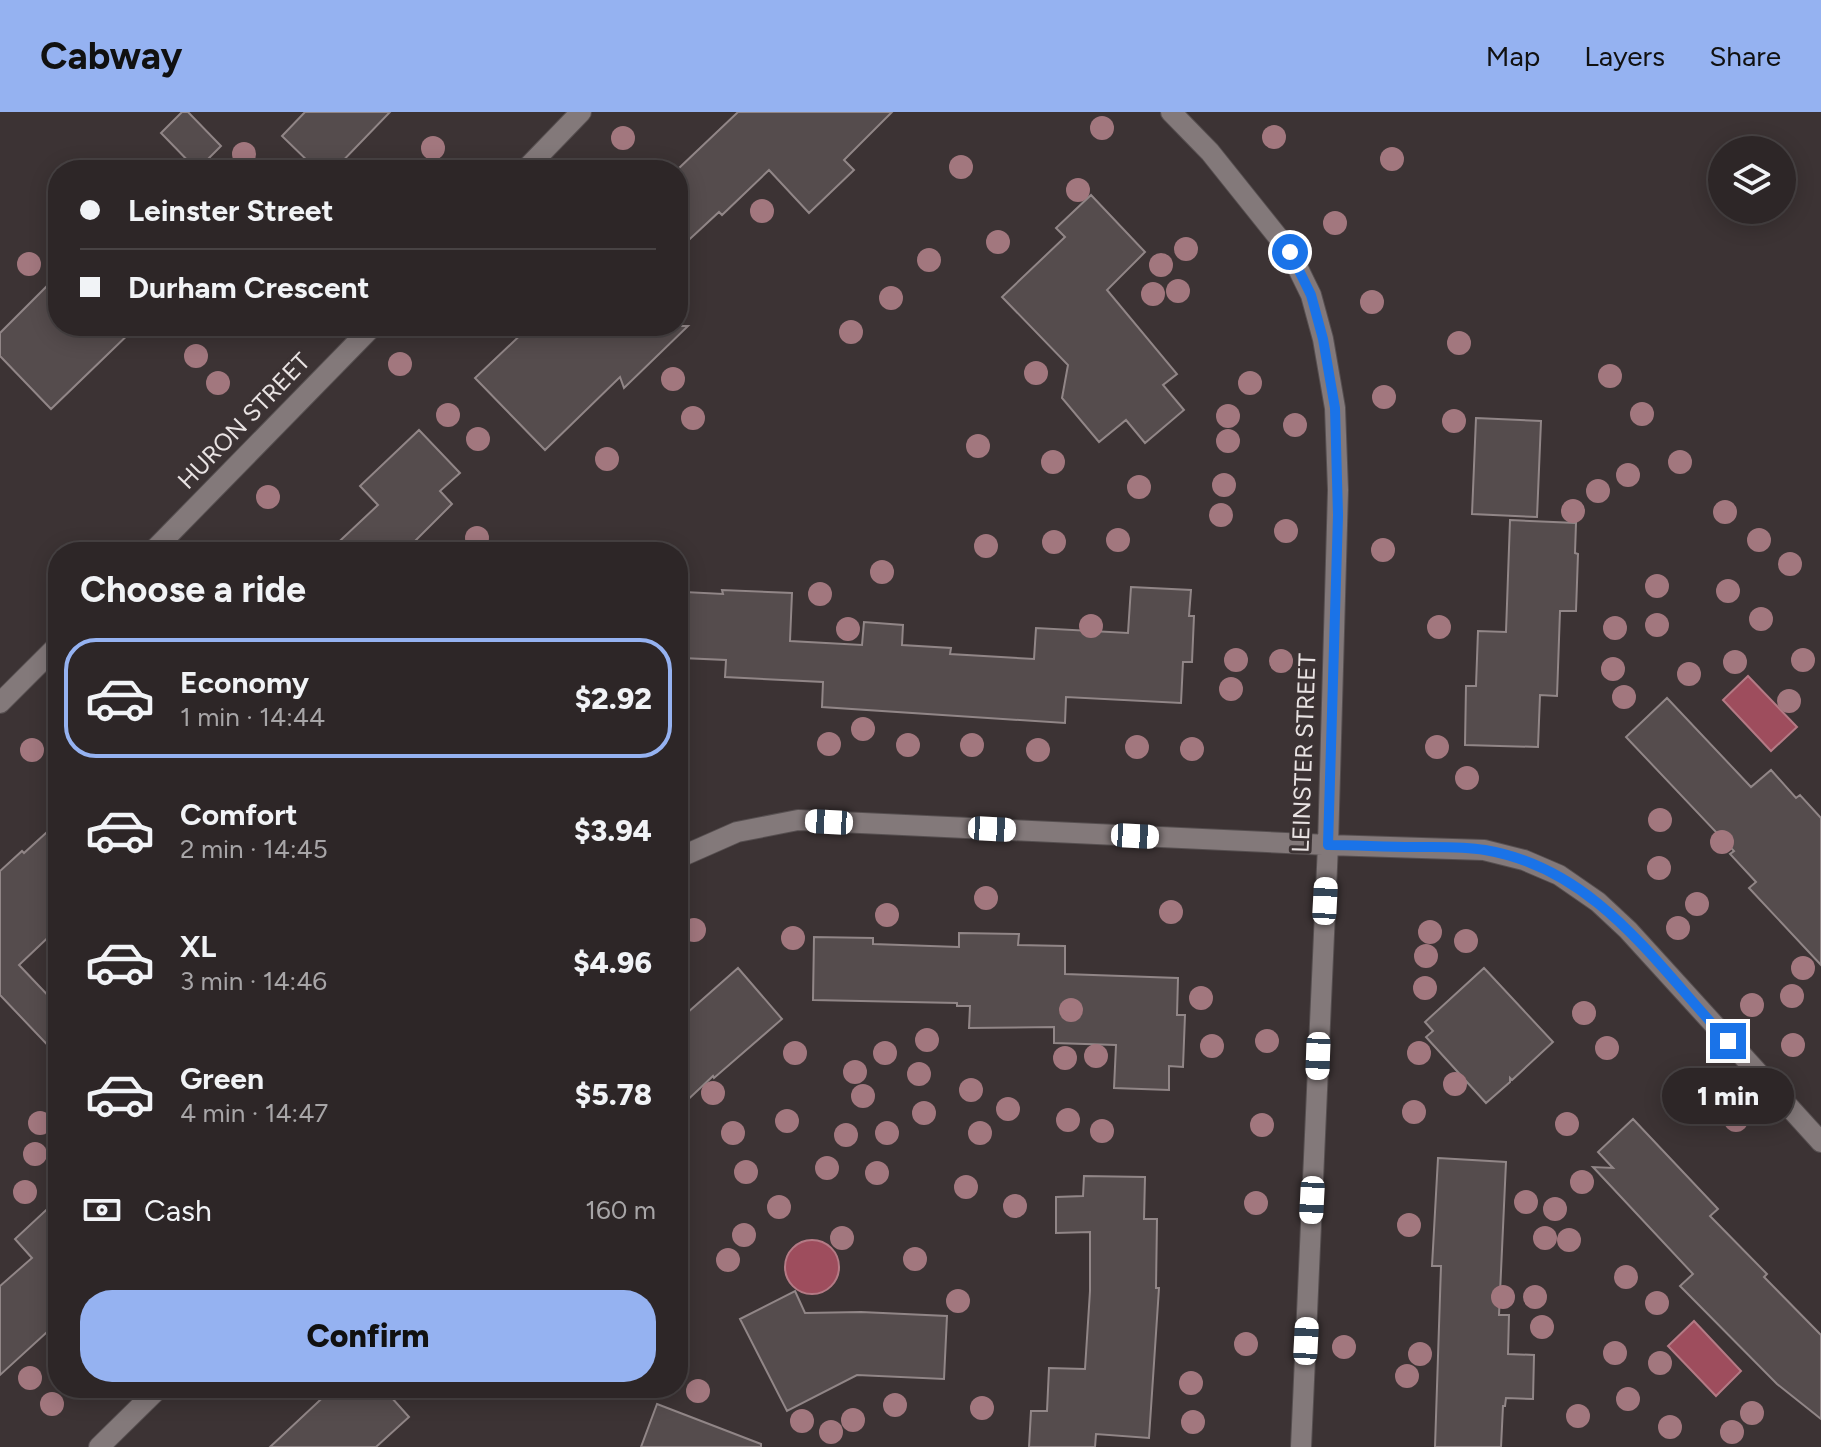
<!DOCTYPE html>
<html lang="en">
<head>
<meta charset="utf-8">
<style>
	body { margin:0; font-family:Figtree,sans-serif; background:#393233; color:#f1f3f6; height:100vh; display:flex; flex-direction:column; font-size:30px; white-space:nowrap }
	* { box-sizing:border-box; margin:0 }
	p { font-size:26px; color:#a7a5a7 }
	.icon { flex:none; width:44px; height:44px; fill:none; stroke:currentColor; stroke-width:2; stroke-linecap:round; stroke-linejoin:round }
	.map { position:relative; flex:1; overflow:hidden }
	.sheet { position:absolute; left:48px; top:430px; width:640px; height:856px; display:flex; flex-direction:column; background:#2d2627; border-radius:32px; box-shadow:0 4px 20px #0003,0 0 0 2px #484344 }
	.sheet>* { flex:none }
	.top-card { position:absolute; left:48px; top:48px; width:640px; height:176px; border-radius:32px; box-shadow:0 4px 20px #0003,0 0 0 2px #484344; display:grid; align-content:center; height:176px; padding:0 32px; background:#2d2627 }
	.buttons { position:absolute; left:1708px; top:24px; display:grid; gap:16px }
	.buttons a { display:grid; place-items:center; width:88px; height:88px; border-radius:50%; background:#2d2627; box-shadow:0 4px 20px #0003,0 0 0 2px #484344; font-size:40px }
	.end { position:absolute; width:36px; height:36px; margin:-18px; border:10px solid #1a73e8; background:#fff; box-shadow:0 0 0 4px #fff }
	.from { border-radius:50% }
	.bubble { position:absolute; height:56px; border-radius:28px; background:#2d2627; box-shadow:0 4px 20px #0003,0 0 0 2px #484344; font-size:26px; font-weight:800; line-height:56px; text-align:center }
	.car { position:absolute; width:24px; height:48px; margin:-24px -12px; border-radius:10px; box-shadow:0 0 6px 2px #0007; background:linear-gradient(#fff 24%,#345 0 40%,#fff 0 76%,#345 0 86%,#fff 0) }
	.top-card b { display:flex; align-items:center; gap:28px; height:76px; font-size:30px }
	.top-card b+b { border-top:2px solid #484344 }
	.top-card i { width:20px; height:20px; background:#f1f3f6 }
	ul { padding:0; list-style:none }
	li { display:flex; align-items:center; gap:24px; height:120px; margin:0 16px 12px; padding:0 16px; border:4px solid transparent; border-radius:32px }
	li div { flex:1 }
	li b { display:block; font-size:30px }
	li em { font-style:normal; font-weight:800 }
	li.selected { border-color:#95b2f1 }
	li>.icon { width:72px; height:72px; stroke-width:1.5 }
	h2 { padding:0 32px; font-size:36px; line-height:96px }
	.pay { display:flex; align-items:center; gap:20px; height:88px; padding:0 32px; font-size:30px }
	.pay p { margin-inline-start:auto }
	.button { display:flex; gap:16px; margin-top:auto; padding:16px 32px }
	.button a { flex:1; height:92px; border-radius:32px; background:#95b2f1; color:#111; font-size:32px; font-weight:800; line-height:92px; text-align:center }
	header { display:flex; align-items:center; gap:48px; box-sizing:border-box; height:112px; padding:0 40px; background:#95b2f1; color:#111 }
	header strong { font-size:38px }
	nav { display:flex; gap:44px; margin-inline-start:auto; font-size:28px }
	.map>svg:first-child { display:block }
	.water { fill:#9e4d5d; stroke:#b47a85; stroke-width:2 }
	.building { fill:#554c4d; stroke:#918687; stroke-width:2 }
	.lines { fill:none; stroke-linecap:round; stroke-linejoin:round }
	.minor-casing { stroke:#564f50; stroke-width:22 }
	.minor { stroke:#83797a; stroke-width:20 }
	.tree { fill:#a2777e }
	.route { stroke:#1a73e8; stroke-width:10 }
	.labels { text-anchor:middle; stroke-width:6; stroke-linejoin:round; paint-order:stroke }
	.street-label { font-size:24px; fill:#e9e3e3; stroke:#3c3334 }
</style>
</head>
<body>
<header>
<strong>Cabway</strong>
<nav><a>Map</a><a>Layers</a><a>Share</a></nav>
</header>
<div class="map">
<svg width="1821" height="1335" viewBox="0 0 1821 1335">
	<rect width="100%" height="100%" fill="#3c3334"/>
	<path class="water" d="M 1748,564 L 1797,615 L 1771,639 L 1723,588 Z
		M785 1155a27 27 0 1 1 54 0a27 27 0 1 1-54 0Z
		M 1694,1209 L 1741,1259 L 1716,1284 L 1668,1234 Z"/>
	<path class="building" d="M 182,0 L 188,0 L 221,34 L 197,58 L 161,21 Z
		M 305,0 L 390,0 L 334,58 L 317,58 L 282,24 Z
		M 738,0 L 892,0 L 844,48 L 854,58 L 809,101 L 769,58 L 722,103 L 719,100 L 678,138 L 678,57 Z
		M 1091,83 L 1145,140 L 1107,178 L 1177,262 L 1163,273 L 1184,298 L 1145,331 L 1126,308 L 1099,330 L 1062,286 L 1068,253 L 1002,185 L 1065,125 L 1056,116 Z
		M 58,163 L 58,214 L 137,214 L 51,297 L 0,244 L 0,221 Z
		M 530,214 L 688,214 L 624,276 L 620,265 L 545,338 L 475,266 Z
		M 1476,306 L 1541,309 L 1537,405 L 1472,402 Z
		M 419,318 L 460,361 L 440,379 L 452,392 L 404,440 L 328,440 L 378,393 L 360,374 Z
		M 1510,408 L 1576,411 L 1575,441 L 1578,442 L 1576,499 L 1560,499 L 1557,584 L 1540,583 L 1538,635 L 1465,633 L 1466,574 L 1476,574 L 1478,519 L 1506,520 Z
		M 1131,475 L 1191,478 L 1189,504 L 1194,504 L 1192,550 L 1183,550 L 1181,591 L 1066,585 L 1065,611 L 822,595 L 823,570 L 725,565 L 726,548 L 682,546 L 685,480 L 723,482 L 722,478 L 792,481 L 790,529 L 862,533 L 864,510 L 903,513 L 902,533 L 951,536 L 950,542 L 1034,547 L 1036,516 L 1128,521 Z
		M 1667,586 L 1751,675 L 1771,658 L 1796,686 L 1800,683 L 1821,706 L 1821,853 L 1749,776 L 1756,770 L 1730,742 L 1734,739 L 1626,625 Z
		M 58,710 L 58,816 L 19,853 L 58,894 L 58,944 L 0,883 L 0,759 L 22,739 L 24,741 Z
		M 959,821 L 1019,822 L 1018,833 L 1065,834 L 1065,862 L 1178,866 L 1177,903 L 1185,903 L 1183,955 L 1169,954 L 1169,978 L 1114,976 L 1116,933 L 1054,931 L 1054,915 L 969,916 L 970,894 L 957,894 L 957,891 L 813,888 L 814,825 L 873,826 L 873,832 L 959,835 Z
		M 738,856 L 782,907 L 714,966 L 713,964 L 678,997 L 678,909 Z
		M 1484,856 L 1553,930 L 1512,968 L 1510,966 L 1510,970 L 1486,991 L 1426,925 L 1433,919 L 1425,910 Z
		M 1633,1007 L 1718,1097 L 1710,1104 L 1767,1162 L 1764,1165 L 1821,1223 L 1821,1307 L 1777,1272 L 1680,1174 L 1693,1162 L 1593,1055 L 1613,1056 L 1598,1040 Z
		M 1438,1046 L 1506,1050 L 1499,1203 L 1509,1203 L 1508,1242 L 1534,1243 L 1533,1287 L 1506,1286 L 1505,1294 L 1503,1294 L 1501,1335 L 1435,1335 L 1441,1154 L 1432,1154 Z
		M 1084,1064 L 1145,1065 L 1144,1107 L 1157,1107 L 1156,1176 L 1159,1176 L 1149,1326 L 1096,1322 L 1095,1335 L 1029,1335 L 1031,1299 L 1047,1299 L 1049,1256 L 1085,1257 L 1090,1179 L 1090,1120 L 1056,1121 L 1056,1085 L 1083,1084 Z
		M 58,1087 L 58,1210 L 0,1263 L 0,1174 L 32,1146 L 15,1127 Z
		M 795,1179 L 805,1201 L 861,1200 L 947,1204 L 944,1267 L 857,1263 L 787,1299 L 740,1207 Z
		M 333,1276 L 383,1276 L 409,1305 L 376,1335 L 270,1335 Z
		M 657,1292 L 761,1332 L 761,1335 L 641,1335 Z"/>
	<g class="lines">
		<g class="minor-casing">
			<path id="minor" d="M 1171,0 L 1210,40 L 1290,140 L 1311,183 L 1323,227 L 1335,296 L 1338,378 L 1328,733 L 1301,1335
				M 525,58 L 581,0
				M 152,440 L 373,214
				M 0,591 L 58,533
				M 678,746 L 737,720 L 798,708 L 1328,733 L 1484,738 L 1524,748 L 1559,763 L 1598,790 L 1628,818 L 1821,1030
				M 99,1335 L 159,1276"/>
		</g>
		<use href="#minor" class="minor"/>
	</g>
	<g class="tree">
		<circle cx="1102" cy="16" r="12"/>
		<circle cx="1274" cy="25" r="12"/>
		<circle cx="623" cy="26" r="12"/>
		<circle cx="433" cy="36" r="12"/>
		<circle cx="244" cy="42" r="12"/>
		<circle cx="1392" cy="47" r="12"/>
		<circle cx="961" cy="55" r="12"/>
		<circle cx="1078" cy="78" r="12"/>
		<circle cx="762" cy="99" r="12"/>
		<circle cx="1335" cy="111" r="12"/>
		<circle cx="998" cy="130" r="12"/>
		<circle cx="1186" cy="137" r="12"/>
		<circle cx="929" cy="148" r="12"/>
		<circle cx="29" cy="152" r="12"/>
		<circle cx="1161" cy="153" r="12"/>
		<circle cx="1178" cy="179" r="12"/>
		<circle cx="1153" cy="182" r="12"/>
		<circle cx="891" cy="186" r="12"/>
		<circle cx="1372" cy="190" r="12"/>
		<circle cx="851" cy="220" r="12"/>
		<circle cx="1459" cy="231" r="12"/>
		<circle cx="196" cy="244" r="12"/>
		<circle cx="400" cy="252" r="12"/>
		<circle cx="1036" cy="261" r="12"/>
		<circle cx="1610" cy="264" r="12"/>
		<circle cx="673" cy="267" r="12"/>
		<circle cx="218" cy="271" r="12"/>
		<circle cx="1250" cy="271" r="12"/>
		<circle cx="1384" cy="285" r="12"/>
		<circle cx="1642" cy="302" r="12"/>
		<circle cx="448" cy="303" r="12"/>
		<circle cx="1228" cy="304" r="12"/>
		<circle cx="693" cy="306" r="12"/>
		<circle cx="1454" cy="309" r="12"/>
		<circle cx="1295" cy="313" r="12"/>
		<circle cx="478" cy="327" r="12"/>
		<circle cx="1228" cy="329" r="12"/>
		<circle cx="978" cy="334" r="12"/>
		<circle cx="607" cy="347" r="12"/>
		<circle cx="1053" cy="350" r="12"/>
		<circle cx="1680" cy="350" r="12"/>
		<circle cx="1628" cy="363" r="12"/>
		<circle cx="1224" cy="373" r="12"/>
		<circle cx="1139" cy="375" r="12"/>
		<circle cx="1598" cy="379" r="12"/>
		<circle cx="268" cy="385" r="12"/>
		<circle cx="1573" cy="399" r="12"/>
		<circle cx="1725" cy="400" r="12"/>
		<circle cx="1221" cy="403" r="12"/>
		<circle cx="1286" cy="419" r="12"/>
		<circle cx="477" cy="426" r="12"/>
		<circle cx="1118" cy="428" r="12"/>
		<circle cx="1759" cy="428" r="12"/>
		<circle cx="1054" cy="430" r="12"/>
		<circle cx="986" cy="434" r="12"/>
		<circle cx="1383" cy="438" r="12"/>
		<circle cx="1790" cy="452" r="12"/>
		<circle cx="882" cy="460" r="12"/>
		<circle cx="1657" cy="474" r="12"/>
		<circle cx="1728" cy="479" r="12"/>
		<circle cx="820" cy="482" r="12"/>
		<circle cx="1761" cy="507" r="12"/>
		<circle cx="1657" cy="513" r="12"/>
		<circle cx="1091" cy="514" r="12"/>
		<circle cx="1439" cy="515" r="12"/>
		<circle cx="1615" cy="516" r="12"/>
		<circle cx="848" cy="517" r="12"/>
		<circle cx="1236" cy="548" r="12"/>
		<circle cx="1803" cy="548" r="12"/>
		<circle cx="1281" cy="549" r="12"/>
		<circle cx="1735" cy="550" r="12"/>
		<circle cx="1613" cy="557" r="12"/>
		<circle cx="1689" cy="562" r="12"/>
		<circle cx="1231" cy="577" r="12"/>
		<circle cx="1624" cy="585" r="12"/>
		<circle cx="1789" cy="589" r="12"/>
		<circle cx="863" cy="617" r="12"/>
		<circle cx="829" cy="632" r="12"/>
		<circle cx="908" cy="633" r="12"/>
		<circle cx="972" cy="633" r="12"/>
		<circle cx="1137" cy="635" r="12"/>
		<circle cx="1437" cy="635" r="12"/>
		<circle cx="1192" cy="637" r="12"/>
		<circle cx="32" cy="638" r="12"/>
		<circle cx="1038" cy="638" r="12"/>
		<circle cx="1467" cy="666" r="12"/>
		<circle cx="1660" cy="708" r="12"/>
		<circle cx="1722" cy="730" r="12"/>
		<circle cx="1659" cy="756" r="12"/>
		<circle cx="986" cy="786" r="12"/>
		<circle cx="1697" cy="792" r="12"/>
		<circle cx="1171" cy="800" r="12"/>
		<circle cx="887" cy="803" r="12"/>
		<circle cx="1678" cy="816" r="12"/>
		<circle cx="694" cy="818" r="12"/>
		<circle cx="1430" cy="820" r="12"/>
		<circle cx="793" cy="826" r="12"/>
		<circle cx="1466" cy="829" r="12"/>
		<circle cx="1426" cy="844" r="12"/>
		<circle cx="1803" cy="856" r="12"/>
		<circle cx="1425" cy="876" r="12"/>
		<circle cx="1792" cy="884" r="12"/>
		<circle cx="1201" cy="886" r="12"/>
		<circle cx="1752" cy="893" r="12"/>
		<circle cx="1071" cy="898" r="12"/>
		<circle cx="1584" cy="901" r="12"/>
		<circle cx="927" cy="928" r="12"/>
		<circle cx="1267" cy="929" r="12"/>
		<circle cx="1793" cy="933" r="12"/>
		<circle cx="1212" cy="934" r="12"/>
		<circle cx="1607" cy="936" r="12"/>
		<circle cx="795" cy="941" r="12"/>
		<circle cx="885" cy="941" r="12"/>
		<circle cx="1419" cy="941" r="12"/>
		<circle cx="1096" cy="944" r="12"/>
		<circle cx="1065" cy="946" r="12"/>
		<circle cx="855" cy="960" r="12"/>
		<circle cx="919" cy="962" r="12"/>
		<circle cx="1455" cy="972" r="12"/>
		<circle cx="971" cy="978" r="12"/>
		<circle cx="713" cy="981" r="12"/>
		<circle cx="863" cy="984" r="12"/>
		<circle cx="1008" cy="997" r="12"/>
		<circle cx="1414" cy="1000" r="12"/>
		<circle cx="924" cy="1001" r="12"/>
		<circle cx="1068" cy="1008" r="12"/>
		<circle cx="1736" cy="1008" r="12"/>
		<circle cx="787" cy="1009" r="12"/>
		<circle cx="40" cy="1011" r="12"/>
		<circle cx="1567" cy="1012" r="12"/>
		<circle cx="1262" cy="1013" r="12"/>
		<circle cx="1102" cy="1019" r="12"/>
		<circle cx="733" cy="1021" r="12"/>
		<circle cx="887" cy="1021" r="12"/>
		<circle cx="980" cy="1021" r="12"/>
		<circle cx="846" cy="1023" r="12"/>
		<circle cx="35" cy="1042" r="12"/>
		<circle cx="827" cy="1056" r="12"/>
		<circle cx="746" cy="1060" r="12"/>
		<circle cx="877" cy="1061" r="12"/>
		<circle cx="1582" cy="1070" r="12"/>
		<circle cx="966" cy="1075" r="12"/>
		<circle cx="25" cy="1080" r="12"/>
		<circle cx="1526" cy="1090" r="12"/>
		<circle cx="1256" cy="1091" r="12"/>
		<circle cx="1015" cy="1094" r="12"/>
		<circle cx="779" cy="1095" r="12"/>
		<circle cx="1555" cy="1097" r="12"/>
		<circle cx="1409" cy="1113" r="12"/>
		<circle cx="744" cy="1123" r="12"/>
		<circle cx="842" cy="1126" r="12"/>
		<circle cx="1545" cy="1126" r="12"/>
		<circle cx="1569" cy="1128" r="12"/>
		<circle cx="915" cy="1147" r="12"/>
		<circle cx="728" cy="1148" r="12"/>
		<circle cx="1626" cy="1165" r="12"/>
		<circle cx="1503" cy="1185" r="12"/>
		<circle cx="1535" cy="1185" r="12"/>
		<circle cx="958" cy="1189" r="12"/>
		<circle cx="1657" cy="1191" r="12"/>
		<circle cx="1542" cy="1215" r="12"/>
		<circle cx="1246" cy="1232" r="12"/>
		<circle cx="1344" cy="1235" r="12"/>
		<circle cx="1615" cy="1241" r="12"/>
		<circle cx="1420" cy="1242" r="12"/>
		<circle cx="1660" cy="1251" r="12"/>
		<circle cx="1407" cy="1264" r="12"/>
		<circle cx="30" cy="1266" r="12"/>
		<circle cx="1191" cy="1271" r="12"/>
		<circle cx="698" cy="1279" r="12"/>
		<circle cx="1628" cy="1287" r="12"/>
		<circle cx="52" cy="1292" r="12"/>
		<circle cx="895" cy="1293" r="12"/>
		<circle cx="982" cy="1296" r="12"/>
		<circle cx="1752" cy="1301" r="12"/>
		<circle cx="1578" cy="1304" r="12"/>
		<circle cx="853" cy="1308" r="12"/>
		<circle cx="802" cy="1309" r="12"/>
		<circle cx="1193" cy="1310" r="12"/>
		<circle cx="1670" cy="1315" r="12"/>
		<circle cx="831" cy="1320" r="12"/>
		<circle cx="1732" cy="1320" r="12"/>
	</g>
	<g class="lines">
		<path class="route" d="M 1290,140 L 1311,183 L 1323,227 L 1335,296 L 1338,403 L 1328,733 C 1356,733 1384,735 1413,735 C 1436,735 1462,734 1485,738 C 1597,757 1656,853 1728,929"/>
	</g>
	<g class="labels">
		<g class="street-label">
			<text transform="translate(244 309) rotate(-46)" y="8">HURON STREET</text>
			<text transform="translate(1304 641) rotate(-88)" y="8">LEINSTER STREET</text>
		</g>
	</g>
</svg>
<div class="buttons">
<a><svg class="icon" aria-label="layers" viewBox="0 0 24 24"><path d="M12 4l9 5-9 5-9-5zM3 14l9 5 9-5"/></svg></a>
</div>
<i class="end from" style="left:1290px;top:140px"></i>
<i class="end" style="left:1728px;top:929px"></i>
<div class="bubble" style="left:1662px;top:956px;width:132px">1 min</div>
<i class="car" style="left:829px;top:710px;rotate:273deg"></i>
<i class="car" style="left:992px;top:717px;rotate:93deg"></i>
<i class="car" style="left:1135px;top:724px;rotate:93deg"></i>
<i class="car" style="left:1325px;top:789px;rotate:3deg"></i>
<i class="car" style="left:1318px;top:944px;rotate:182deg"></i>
<i class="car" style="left:1312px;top:1088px;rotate:183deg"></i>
<i class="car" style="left:1306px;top:1229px;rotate:3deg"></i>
<div class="top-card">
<b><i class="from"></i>Leinster Street</b>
<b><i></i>Durham Crescent</b>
</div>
<section class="sheet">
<h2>Choose a ride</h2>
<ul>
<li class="selected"><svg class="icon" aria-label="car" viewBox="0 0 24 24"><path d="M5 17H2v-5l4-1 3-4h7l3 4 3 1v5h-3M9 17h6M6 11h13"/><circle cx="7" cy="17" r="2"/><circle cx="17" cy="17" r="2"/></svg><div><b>Economy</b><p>1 min · 14:44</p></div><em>$2.92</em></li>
<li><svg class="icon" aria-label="car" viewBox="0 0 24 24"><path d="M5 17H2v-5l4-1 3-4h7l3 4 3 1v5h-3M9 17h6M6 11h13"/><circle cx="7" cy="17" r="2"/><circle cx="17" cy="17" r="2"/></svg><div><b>Comfort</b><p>2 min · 14:45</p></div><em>$3.94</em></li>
<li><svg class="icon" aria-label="car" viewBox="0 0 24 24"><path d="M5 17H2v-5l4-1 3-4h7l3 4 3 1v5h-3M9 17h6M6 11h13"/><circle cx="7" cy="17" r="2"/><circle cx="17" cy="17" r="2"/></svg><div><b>XL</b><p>3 min · 14:46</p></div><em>$4.96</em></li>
<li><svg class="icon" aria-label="car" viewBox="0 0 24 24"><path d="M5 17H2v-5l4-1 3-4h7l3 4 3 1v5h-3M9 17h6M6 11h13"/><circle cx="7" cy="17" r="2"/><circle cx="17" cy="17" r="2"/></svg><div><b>Green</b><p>4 min · 14:47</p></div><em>$5.78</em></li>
</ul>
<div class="pay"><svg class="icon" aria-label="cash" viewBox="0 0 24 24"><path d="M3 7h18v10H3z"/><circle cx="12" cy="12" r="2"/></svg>Cash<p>160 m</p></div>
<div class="button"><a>Confirm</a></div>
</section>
</div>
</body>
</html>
